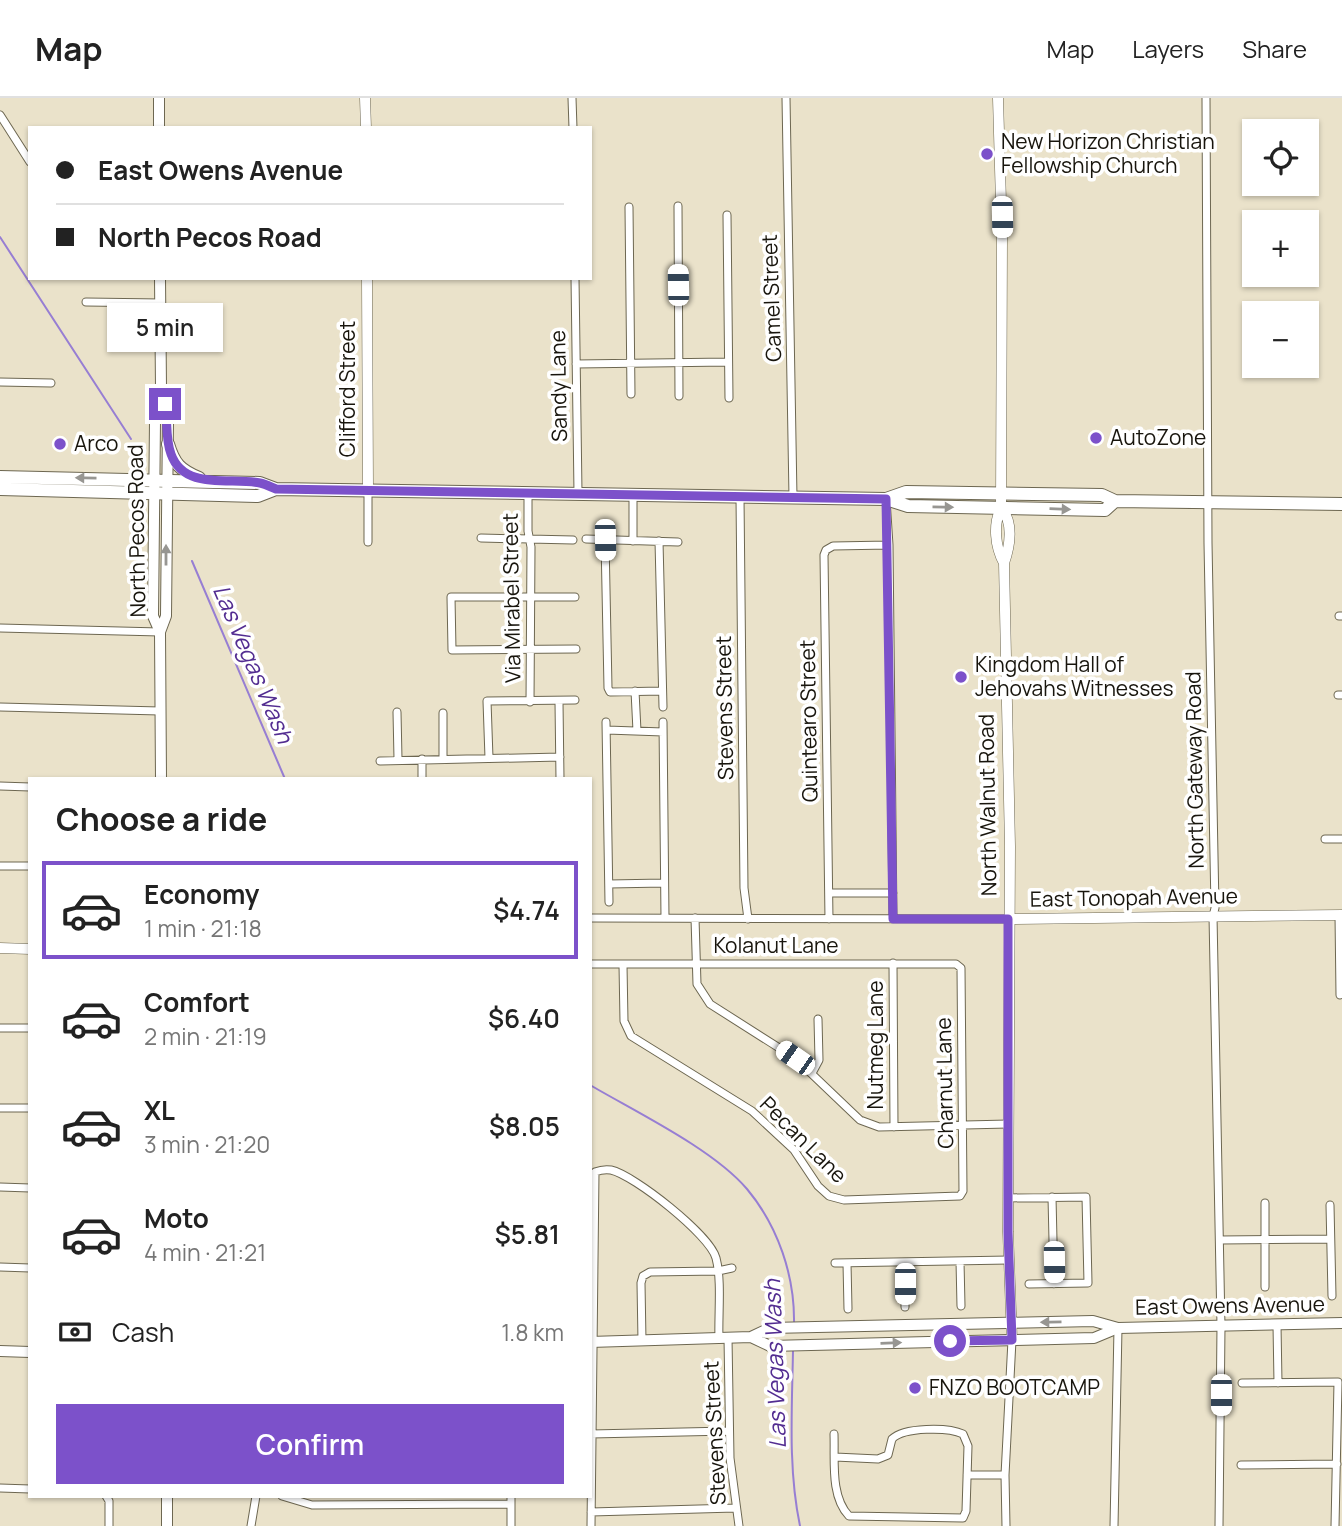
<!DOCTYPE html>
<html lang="en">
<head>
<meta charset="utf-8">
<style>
	body { margin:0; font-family:Manrope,sans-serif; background:#f2f2f2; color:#222; height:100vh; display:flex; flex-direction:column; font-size:26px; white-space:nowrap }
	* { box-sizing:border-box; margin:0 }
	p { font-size:23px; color:#767676 }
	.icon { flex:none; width:38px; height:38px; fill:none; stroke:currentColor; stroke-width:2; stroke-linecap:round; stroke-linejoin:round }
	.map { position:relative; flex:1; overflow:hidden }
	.details { position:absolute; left:28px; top:679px; width:564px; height:721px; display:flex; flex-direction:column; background:#fff; border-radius:0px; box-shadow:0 2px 5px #0004 }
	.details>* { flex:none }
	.banner { position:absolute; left:28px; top:28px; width:564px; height:154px; border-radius:0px; box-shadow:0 2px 5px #0004; display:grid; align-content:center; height:154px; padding:0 28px; background:#fff }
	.buttons { position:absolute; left:1242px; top:21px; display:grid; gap:14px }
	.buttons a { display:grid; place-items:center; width:77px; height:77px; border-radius:0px; background:#fff; box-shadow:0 2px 5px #0004; font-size:35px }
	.end { position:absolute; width:32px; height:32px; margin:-16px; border:9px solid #7c51ca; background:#fff; box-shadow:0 0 0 4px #fff }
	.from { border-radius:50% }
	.bubble { position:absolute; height:49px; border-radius:0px; background:#fff; box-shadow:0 2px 5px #0004; font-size:23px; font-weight:600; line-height:49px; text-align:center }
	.car { position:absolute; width:21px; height:42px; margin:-21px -10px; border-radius:9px; box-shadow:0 0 5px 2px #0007; background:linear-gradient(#fff 24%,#345 0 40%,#fff 0 76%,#345 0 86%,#fff 0) }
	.banner b { display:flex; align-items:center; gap:24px; height:66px; font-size:26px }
	.banner b+b { border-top:2px solid #e0e0e0 }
	.banner i { width:18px; height:18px; background:#222 }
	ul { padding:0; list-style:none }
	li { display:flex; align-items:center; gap:21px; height:98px; margin:0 14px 10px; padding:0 14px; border:4px solid transparent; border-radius:0px }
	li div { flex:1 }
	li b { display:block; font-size:26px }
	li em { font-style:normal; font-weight:600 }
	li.on { border-color:#7c51ca }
	li>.icon { width:63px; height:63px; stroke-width:1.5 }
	h2 { padding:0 28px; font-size:32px; line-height:84px }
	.pay { display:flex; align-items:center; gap:18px; height:77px; padding:0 28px; font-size:26px }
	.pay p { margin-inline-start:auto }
	.action { display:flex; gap:14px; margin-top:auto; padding:14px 28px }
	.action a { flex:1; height:80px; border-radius:0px; background:#7c51ca; color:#fff; font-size:28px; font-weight:600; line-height:80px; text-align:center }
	header { display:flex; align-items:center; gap:42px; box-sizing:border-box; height:98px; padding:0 35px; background:#fff; border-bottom:2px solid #e0e0e0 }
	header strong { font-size:33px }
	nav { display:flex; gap:38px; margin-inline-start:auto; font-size:24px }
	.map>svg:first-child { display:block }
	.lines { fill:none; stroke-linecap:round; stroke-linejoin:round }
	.stream { stroke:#977ed3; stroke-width:2 }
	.minor-casing { stroke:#6d6751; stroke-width:9 }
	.tertiary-casing { stroke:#6d6751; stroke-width:11 }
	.secondary-casing { stroke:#6d6751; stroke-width:12 }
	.primary-casing { stroke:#6d6751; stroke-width:14 }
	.minor { stroke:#fff; stroke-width:7 }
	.tertiary { stroke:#fff; stroke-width:10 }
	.secondary { stroke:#fff; stroke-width:10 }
	.primary { stroke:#fff; stroke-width:12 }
	.oneway { fill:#979692 }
	.route { stroke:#7c51ca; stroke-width:9 }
	.poi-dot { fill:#7c51ca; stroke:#fff; stroke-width:2.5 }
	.labels { text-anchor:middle; stroke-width:7; stroke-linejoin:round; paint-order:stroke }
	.poi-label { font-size:21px; fill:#18150d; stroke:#fff; text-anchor:start }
	.street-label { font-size:21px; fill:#18150d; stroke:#fff }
	.water-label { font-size:23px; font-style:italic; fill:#532d91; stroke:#fff }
</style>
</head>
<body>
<header>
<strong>Map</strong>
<nav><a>Map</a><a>Layers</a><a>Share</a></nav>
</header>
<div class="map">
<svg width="1342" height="1428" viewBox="0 0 1342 1428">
	<rect width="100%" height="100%" fill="#eae2ca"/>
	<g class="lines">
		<path class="stream" d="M 0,139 L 131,341
			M 192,463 L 285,681
			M 590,987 C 636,1014 713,1051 747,1091 C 778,1128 795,1178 794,1226
			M 793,1253 C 792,1311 788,1371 800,1428"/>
		<g class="minor-casing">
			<path id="minor" d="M 572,0 L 573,30
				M 786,0 L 793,399
				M 1206,0 L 1208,445 L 1215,810 L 1213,818 L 1221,1228 L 1219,1428
				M 0,17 L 30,64
				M 678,108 L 679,298
				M 629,109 L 631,296
				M 727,117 L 729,300
				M 575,180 L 578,395
				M 86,204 L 161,205
				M 576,266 L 728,264
				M 0,284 L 51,285
				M 368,392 L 368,444
				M 528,394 L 528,433 L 531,449 L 530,604
				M 633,397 L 633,443
				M 740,399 L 744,790 L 748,821
				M 886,401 L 889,447 L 893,821
				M 481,440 L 573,442
				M 586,441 L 678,444
				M 605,442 L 608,590 L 610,594 L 662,593
				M 659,443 L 663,609
				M 575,499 L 451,499 L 452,552 L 576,551
				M 1339,518 L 1342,518
				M 0,530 L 160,534
				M 635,593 L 637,633
				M 1338,597 L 1342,597
				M 559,604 L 560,681
				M 0,609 L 160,613
				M 397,614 L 398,661
				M 443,615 L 443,661
				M 606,624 L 609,804
				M 663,624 L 665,820
				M 607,632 L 663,634
				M 489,660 L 487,603 L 575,602
				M 422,661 L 422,681
				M 380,663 L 560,659
				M 0,688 L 30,689
				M 1325,741 L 1342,741
				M 0,768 L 30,768
				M 609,786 L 664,785
				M 829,795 L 893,795
				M 1339,817 L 1340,897
				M 590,820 L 1008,821
				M 695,820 L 697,886 L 710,906 L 795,960 L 860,1022 L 879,1029 L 1008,1026
				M 829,821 L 824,457 L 826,452 L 833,448 L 889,447
				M 893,865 L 894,1029
				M 590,866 L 956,866 L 961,870 L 963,1093 L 960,1098 L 844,1102 L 829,1098 L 818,1088 L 794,1052 L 752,1013 L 631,938 L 624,923 L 623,867
				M 0,930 L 30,930
				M 812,975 L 819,962 L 818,921
				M 0,1010 L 30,1010
				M 0,1089 L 30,1090
				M 1052,1099 L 1054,1186
				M 1008,1100 L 1086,1099 L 1088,1185 L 1029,1186
				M 1265,1105 L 1265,1189
				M 1330,1107 L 1332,1198
				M 1220,1142 L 1330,1141
				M 960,1163 L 961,1208
				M 905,1164 L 905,1209
				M 835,1165 L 1009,1162
				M 847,1165 L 848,1211
				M 0,1169 L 30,1170
				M 1277,1227 L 1278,1285
				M 728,1240 L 730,1360 L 739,1428
				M 642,1243 L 641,1185 L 643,1178 L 650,1174 L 718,1173 L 732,1170
				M 1242,1285 L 1338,1284 L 1335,1428
				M 591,1336 L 729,1333
				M 834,1336 C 835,1362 830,1398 849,1418 L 963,1420 L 966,1413 L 968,1348 L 963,1336 C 948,1329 904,1329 892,1341 L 888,1357 L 878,1361 L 835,1359
				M 1241,1367 L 1337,1366
				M 967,1377 L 1005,1377
				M 0,1390 L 30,1391
				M 106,1398 L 109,1403 L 109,1428
				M 282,1398 L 312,1407 L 511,1406
				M 591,1414 L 735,1410
				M 251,1428 L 256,1398
				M 511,1428 L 511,1398
				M 591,1428 L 595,1074 C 600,1072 605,1071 611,1072 C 634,1077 710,1137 716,1160 C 722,1183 718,1217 719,1241
				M 1006,1428 L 1005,1377 L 1012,1242
				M 1114,1428 L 1118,1230"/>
		</g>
		<g class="tertiary-casing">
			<path id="tertiary" d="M 365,0 L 366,30
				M 998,0 L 1002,139 L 1001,410 C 993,426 995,449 1004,465
				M 367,180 L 368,392
				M 1001,410 C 1014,424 1010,448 1004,465 L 1010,748 L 1008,1134 L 1012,1242
				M 1008,821 L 1342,817
				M 0,850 L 30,851"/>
		</g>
		<g class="secondary-casing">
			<path id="secondary" d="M 159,0 L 159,30
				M 160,534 L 166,518 L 168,323 L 161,290 L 160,180
				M 161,681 L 160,534 L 153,518 L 155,323 L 161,290
				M 751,1239 L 770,1248 L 1094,1240 L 1118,1230
				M 590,1244 L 751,1239 L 770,1230 L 1093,1223 L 1118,1230 L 1342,1225
				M 0,1253 L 30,1254
				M 167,1398 L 167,1428"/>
		</g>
		<g class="primary-casing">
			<path id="primary" d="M 168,346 C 174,366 180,372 199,380
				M 0,379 L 260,385 L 276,391 L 886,401 L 908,408 L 1105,412 L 1115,403
				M 0,391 L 258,398 L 276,391
				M 886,401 L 906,394 L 1102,397 L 1115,403 L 1342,406"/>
		</g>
		<use href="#minor" class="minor"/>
		<use href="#tertiary" class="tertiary"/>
		<use href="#secondary" class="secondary"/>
		<use href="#primary" class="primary"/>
	</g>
	<defs><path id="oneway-solid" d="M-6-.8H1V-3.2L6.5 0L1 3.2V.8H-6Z" transform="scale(1.75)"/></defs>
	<g class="oneway">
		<use href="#oneway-solid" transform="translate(86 380) rotate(-179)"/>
		<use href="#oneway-solid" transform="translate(943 409) rotate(1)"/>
		<use href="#oneway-solid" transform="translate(1060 411) rotate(2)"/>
		<use href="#oneway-solid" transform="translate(166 457) rotate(-90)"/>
		<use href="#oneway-solid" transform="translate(1051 1224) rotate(179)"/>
		<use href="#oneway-solid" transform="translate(891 1245) rotate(-2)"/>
	</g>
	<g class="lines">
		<path class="route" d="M 165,306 C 168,323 165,340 171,356 C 184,393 231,379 260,385 C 265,386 271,389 276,391 L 886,401 L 893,821 L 1008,821 L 1008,1134 L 1012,1242 L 950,1243"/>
	</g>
	<g class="poi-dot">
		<circle cx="987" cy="56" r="7"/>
		<circle cx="1096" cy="340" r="7"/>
		<circle cx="60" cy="346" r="7"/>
		<circle cx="961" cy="579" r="7"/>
		<circle cx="915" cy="1290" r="7"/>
	</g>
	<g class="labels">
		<g class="poi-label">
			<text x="1001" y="51">New Horizon Christian<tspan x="1001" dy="24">Fellowship Church</tspan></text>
			<text x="1110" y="347">AutoZone</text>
			<text x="74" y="353">Arco</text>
			<text x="975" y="574">Kingdom Hall of<tspan x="975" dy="24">Jehovahs Witnesses</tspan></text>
			<text x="929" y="1297">FNZO BOOTCAMP</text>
		</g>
		<g class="street-label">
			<text transform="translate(772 200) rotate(-92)" y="7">Camel Street</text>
			<text transform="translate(559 288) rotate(-91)" y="7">Sandy Lane</text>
			<text transform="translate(348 291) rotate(-90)" y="7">Clifford Street</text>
			<text transform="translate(137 433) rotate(-91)" y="7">North Pecos Road</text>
			<text transform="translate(512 500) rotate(-91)" y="7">Via Mirabel Street</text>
			<text transform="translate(725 610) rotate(-91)" y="7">Stevens Street</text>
			<text transform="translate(809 623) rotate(-91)" y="7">Quintearo Street</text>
			<text transform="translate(1195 672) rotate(-91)" y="7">North Gateway Road</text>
			<text transform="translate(988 707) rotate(-91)" y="7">North Walnut Road</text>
			<text transform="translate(1134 800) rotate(-1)" y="7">East Tonopah Avenue</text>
			<text x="776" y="855">Kolanut Lane</text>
			<text transform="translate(876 947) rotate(-90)" y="7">Nutmeg Lane</text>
			<text transform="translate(945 985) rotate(-91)" y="7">Charnut Lane</text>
			<text transform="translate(803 1042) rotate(45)" y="7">Pecan Lane</text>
			<text transform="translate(1230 1208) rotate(-1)" y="7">East Owens Avenue</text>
			<text transform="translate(715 1335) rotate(-93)" y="7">Stevens Street</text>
		</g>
		<g class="water-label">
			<text transform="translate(253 566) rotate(67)" y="8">Las Vegas Wash</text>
			<text transform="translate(775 1266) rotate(-92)" y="8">Las Vegas Wash</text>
		</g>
	</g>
</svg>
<div class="buttons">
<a><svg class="icon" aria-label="locate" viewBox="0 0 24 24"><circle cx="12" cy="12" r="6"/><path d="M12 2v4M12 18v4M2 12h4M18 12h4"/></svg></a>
<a>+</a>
<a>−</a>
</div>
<i class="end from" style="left:950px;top:1243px"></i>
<i class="end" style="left:165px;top:306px"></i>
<div class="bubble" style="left:107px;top:205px;width:116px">5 min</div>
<i class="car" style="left:1002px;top:119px;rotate:179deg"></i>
<i class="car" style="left:678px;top:187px;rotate:359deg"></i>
<i class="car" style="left:605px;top:442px;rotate:179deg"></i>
<i class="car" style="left:795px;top:960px;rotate:305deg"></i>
<i class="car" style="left:1054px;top:1164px;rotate:179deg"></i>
<i class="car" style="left:905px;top:1186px;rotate:180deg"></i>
<i class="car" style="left:1221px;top:1297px;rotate:180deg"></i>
<div class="banner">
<b><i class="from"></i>East Owens Avenue</b>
<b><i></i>North Pecos Road</b>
</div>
<section class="details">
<h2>Choose a ride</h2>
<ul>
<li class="on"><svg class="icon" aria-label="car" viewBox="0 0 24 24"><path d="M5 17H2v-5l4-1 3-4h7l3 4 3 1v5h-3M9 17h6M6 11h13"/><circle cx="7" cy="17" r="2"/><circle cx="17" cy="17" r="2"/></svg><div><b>Economy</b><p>1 min · 21:18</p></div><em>$4.74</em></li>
<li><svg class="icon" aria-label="car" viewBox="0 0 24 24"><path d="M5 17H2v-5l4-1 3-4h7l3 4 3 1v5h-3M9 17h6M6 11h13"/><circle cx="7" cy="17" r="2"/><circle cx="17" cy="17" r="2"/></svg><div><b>Comfort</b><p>2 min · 21:19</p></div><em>$6.40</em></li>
<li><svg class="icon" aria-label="car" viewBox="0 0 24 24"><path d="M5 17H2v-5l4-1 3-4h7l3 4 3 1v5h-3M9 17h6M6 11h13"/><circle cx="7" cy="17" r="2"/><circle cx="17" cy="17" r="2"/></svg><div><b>XL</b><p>3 min · 21:20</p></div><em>$8.05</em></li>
<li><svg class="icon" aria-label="car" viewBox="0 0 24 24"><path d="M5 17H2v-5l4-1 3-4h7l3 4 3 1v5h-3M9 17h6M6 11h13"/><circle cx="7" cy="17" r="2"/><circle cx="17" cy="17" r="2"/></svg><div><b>Moto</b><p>4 min · 21:21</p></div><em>$5.81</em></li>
</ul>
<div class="pay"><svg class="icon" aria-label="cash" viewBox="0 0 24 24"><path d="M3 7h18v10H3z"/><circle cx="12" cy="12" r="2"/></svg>Cash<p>1.8 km</p></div>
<div class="action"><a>Confirm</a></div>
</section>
</div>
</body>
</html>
